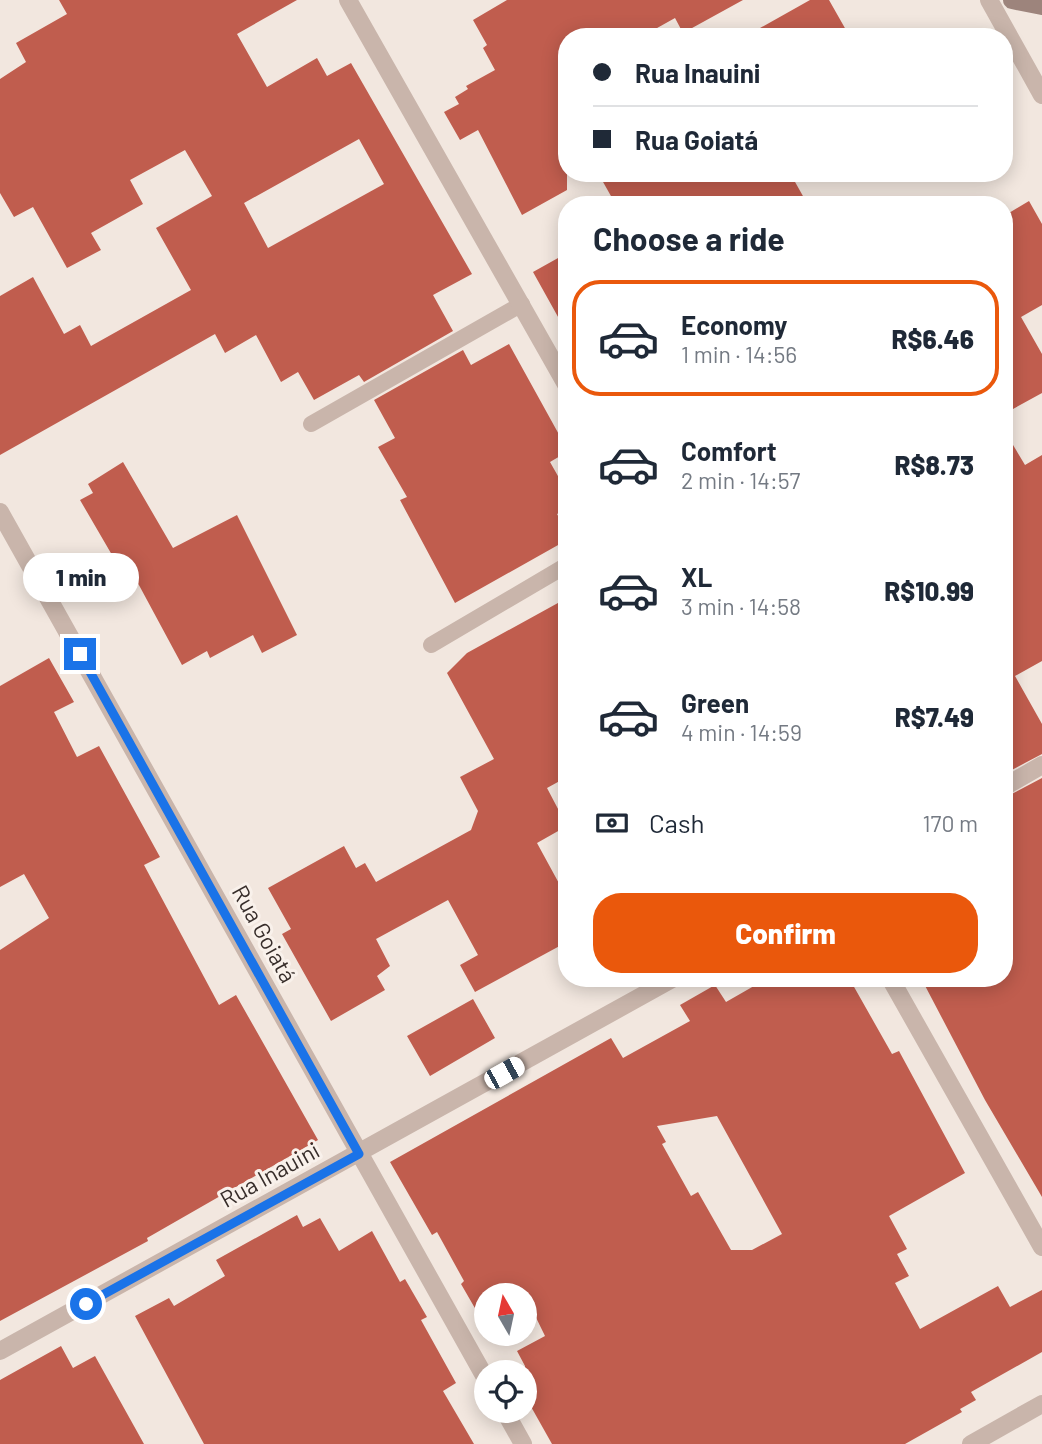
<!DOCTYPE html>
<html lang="en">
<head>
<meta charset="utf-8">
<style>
	body { margin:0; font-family:Barlow,sans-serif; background:#f2f2f3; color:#1f2937; height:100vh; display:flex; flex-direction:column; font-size:26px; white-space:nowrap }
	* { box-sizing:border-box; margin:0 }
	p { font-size:23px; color:#747a83 }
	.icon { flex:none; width:38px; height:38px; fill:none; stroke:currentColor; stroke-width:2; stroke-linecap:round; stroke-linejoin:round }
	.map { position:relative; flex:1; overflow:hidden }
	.sheet { position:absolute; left:558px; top:196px; width:455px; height:791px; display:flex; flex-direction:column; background:#fff; border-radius:28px; box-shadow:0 4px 18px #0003 }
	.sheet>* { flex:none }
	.banner { position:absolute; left:558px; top:28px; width:455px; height:154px; border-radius:28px; box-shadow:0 4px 18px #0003; display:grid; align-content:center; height:154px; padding:0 35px; background:#fff }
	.needle { width:46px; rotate:351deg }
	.controls { position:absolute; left:474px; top:1283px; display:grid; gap:14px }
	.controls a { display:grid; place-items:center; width:63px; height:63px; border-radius:50%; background:#fff; box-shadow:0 4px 18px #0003; font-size:35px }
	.end { position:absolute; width:32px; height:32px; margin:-16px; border:9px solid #1a73e8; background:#fff; box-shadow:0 0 0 4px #fff }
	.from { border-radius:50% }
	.bubble { position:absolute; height:49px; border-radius:24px; background:#fff; box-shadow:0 4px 18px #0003; font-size:23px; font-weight:800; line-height:49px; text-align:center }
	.car { position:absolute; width:21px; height:42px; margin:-21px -10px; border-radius:9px; box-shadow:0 0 5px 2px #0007; background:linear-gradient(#fff 24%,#345 0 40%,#fff 0 76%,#345 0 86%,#fff 0) }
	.banner b { display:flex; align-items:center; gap:24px; height:66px; font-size:26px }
	.banner b+b { border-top:2px solid #e0e1e3 }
	.banner i { width:18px; height:18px; background:#1f2937 }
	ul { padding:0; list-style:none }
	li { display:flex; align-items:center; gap:21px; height:116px; margin:0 14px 10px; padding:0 21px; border:4px solid transparent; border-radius:28px }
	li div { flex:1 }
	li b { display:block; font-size:26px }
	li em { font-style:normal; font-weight:800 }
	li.active { border-color:#ea580c }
	li>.icon { width:63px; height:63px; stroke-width:1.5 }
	h2 { padding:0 35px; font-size:32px; line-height:84px }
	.pay { display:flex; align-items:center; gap:18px; height:77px; padding:0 35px; font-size:26px }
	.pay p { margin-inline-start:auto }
	.cta { display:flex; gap:14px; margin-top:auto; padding:14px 35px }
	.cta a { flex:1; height:80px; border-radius:28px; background:#ea580c; color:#fff; font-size:28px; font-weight:800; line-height:80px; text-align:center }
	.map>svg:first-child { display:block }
	.building { fill:#c05d4e; fill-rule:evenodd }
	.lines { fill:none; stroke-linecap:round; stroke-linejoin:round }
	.service { stroke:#c9b5ab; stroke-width:16 }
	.minor { stroke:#c9b5ab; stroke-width:18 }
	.secondary { stroke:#9d847c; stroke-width:18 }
	.route { stroke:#1a73e8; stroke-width:9 }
	.labels { text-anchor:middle; stroke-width:6; stroke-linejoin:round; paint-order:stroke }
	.street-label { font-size:23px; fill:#372d2a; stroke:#f9f1eb }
</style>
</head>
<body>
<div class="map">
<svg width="1042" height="1444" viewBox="0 0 1042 1444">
	<rect width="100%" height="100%" fill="#f2e7df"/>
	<path class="building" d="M 59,0 L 297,0 L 237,34 L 267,87 L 317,58 L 327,76 L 351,63 L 472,274 L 433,295 L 453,331 L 364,382 L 359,375 L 314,400 L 298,372 L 281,382 L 256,335 L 225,353 L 215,334 L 0,455 L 0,296 L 33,277 L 64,334 L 80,325 L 91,346 L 191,290 L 156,228 L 212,196 L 185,150 L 130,180 L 143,204 L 91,233 L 101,250 L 67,268 L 33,207 L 14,217 L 0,193 L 0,79 L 26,62 L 16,43 L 67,14 ZM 359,139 L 384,184 L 268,248 L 244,203 Z
		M 507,0 L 743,0 L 683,33 L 675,18 L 641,37 L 567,37 L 567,190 L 522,215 L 478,130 L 460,140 L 444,112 L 459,104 L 455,97 L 468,89 L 466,86 L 495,70 L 483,48 L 487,45 L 473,20 Z
		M 810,0 L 829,0 L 850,37 L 744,37 Z
		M 598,173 L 790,173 L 808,205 L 616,205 Z
		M 1029,201 L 1042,224 L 1042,305 L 1021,317 L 1042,354 L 1042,393 L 1004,414 L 1004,216 Z
		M 567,253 L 567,333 L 533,272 Z
		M 509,344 L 567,449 L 567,452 L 550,462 L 567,492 L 567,509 L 557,514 L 567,532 L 567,540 L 455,603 L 400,500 L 407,497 L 378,447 L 395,438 L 374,400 L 463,350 L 471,365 Z
		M 1004,430 L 1025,465 L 1042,455 L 1042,661 L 1015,676 L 1042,724 L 1042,754 L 1004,774 Z
		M 123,462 L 173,548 L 237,515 L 297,635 L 262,653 L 253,635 L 210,658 L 207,651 L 182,665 L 133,574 L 126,579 L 80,500 L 93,493 L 88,484 Z
		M 567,598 L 567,777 L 547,788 L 567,826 L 537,843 L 567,898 L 567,942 L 475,992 L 460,965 L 478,955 L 448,900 L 376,939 L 390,966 L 377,976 L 385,990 L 331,1021 L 282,934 L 291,929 L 268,888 L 344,846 L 356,868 L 365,863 L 376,882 L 471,830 L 478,811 L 460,777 L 494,759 L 447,673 L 467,653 Z
		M 49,658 L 74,702 L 54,712 L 77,757 L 99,746 L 160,857 L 144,865 L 219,1005 L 236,995 L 318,1140 L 147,1238 L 148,1241 L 0,1321 L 0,950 L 49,918 L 24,874 L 0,887 L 0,686 Z
		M 1042,778 L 1042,1197 L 985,1100 L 921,978 L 1004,978 L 1004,798 Z
		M 768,978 L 849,978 L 892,1054 L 899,1051 L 965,1173 L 889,1216 L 907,1249 L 897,1254 L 909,1276 L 895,1283 L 920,1329 L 998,1286 L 1010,1307 L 1042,1290 L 1042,1352 L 971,1392 L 976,1400 L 960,1409 L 962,1412 L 905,1444 L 552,1444 L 525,1396 L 525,1366 L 517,1351 L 545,1336 L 525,1295 L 519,1286 L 502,1295 L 486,1295 L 486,1304 L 476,1310 L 461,1284 L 464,1281 L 437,1232 L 432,1235 L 390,1162 L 611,1038 L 623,1058 L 690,1021 L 680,1005 L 715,985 L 726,1002 ZM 717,1116 L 782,1234 L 752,1250 L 731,1250 L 698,1192 L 691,1196 L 662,1144 L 666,1142 L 657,1126 Z
		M 473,999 L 495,1038 L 430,1076 L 407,1036 Z
		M 297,1215 L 303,1227 L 320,1218 L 339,1251 L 372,1231 L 400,1282 L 405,1279 L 427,1317 L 421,1320 L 456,1383 L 443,1391 L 474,1444 L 204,1444 L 135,1316 L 169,1298 L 174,1306 L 225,1276 L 216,1260 Z
		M 61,1346 L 73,1368 L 95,1356 L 144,1444 L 0,1444 L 0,1380 Z"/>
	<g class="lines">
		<path class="service" d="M 311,424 L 522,304
			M 431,645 L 567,565"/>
		<path class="minor" d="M 348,0 L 567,386
			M 989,0 L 1042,95
			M 0,512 L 486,1379
			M 1004,787 L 1042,765
			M 890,978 L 1042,1247
			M 0,1351 L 674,978
			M 504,1410 L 523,1444
			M 971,1444 L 1042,1404"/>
		<path class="secondary" d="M 1012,0 L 1042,6"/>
	</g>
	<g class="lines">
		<path class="route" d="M 80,654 L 359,1154 L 86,1304"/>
	</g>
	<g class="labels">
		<g class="street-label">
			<text transform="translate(264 934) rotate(61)" y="8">Rua Goiatá</text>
			<text transform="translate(270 1175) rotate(-29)" y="8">Rua Inauini</text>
		</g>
	</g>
</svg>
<div class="controls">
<a><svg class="needle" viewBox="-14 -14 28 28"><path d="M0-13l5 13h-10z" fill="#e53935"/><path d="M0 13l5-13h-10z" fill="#747a83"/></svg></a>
<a><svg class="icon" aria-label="locate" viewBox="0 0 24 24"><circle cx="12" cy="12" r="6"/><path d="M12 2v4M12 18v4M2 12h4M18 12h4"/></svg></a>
</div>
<i class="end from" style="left:86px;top:1304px"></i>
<i class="end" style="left:80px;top:654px"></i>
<div class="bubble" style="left:23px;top:553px;width:116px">1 min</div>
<i class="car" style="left:504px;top:1073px;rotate:61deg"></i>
<div class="banner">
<b><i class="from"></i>Rua Inauini</b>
<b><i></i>Rua Goiatá</b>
</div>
<section class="sheet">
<h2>Choose a ride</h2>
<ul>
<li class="active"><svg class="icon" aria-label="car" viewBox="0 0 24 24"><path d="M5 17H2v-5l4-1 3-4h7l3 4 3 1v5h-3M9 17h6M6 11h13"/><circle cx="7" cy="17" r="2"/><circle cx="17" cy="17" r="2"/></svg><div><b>Economy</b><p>1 min · 14:56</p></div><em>R$6.46</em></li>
<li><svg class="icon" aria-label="car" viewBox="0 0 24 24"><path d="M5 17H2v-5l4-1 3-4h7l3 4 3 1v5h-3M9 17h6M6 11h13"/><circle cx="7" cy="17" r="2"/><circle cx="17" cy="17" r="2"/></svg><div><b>Comfort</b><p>2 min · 14:57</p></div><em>R$8.73</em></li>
<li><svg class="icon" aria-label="car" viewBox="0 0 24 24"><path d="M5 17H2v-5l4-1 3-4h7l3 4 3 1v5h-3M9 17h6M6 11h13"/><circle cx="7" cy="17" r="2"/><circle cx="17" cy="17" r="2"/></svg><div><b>XL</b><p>3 min · 14:58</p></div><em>R$10.99</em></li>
<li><svg class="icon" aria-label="car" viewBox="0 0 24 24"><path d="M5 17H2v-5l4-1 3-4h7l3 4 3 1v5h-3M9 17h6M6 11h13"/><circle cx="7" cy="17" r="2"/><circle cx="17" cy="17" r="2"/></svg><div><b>Green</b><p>4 min · 14:59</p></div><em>R$7.49</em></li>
</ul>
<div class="pay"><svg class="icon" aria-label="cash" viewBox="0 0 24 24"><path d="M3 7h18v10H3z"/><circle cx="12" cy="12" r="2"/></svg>Cash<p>170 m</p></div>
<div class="cta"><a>Confirm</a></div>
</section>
</div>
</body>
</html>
